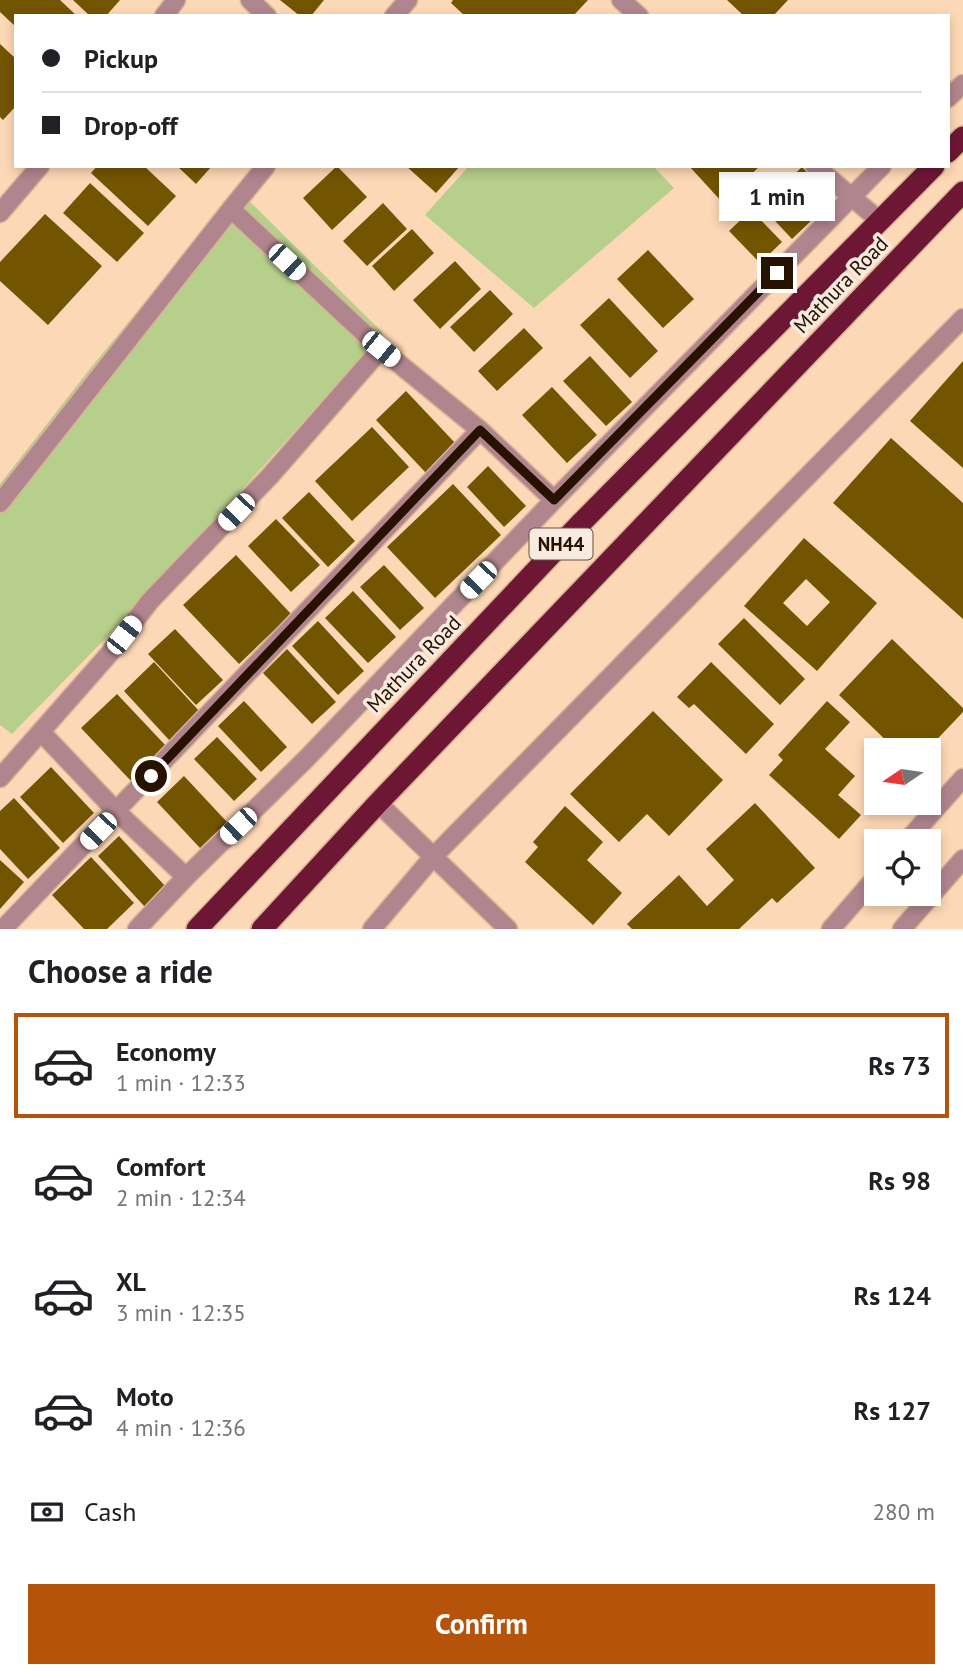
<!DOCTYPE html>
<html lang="en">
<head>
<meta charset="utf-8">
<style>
	body { margin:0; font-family:"PT Sans",sans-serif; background:#f2f2f2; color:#202124; height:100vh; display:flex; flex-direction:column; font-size:26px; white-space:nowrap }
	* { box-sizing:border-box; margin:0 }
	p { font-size:23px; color:#757577 }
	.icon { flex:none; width:38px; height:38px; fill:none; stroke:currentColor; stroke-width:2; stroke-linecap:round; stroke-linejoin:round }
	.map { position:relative; height:929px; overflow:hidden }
	.panel { display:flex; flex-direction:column; background:#fff; flex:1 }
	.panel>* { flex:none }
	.hud { position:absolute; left:14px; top:14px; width:936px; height:154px; border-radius:0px; box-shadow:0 4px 10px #0003; display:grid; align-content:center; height:154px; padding:0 28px; background:#fff }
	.needle { width:46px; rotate:257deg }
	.fabs { position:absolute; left:864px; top:738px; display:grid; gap:14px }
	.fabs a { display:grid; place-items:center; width:77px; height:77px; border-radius:0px; background:#fff; box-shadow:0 4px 10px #0003; font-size:35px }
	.end { position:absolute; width:32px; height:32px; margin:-16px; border:9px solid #271200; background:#fff; box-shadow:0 0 0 4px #fff }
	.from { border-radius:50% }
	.bubble { position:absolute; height:49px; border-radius:0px; background:#fff; box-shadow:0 4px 10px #0003; font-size:23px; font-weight:700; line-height:49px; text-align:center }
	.car { position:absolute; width:21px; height:42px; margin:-21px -10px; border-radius:9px; box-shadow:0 0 5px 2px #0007; background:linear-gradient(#fff 24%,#345 0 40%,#fff 0 76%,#345 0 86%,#fff 0) }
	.hud b { display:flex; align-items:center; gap:24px; height:66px; font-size:26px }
	.hud b+b { border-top:2px solid #e0e0e0 }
	.hud i { width:18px; height:18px; background:#202124 }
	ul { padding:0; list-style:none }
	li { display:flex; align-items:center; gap:21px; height:105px; margin:0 14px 10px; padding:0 14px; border:4px solid transparent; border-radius:0px }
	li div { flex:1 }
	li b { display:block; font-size:26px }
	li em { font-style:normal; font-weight:700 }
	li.active { border-color:#b45309 }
	li>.icon { width:63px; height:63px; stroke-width:1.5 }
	h2 { padding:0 28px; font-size:32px; line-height:84px }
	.pay { display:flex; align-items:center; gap:18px; height:77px; padding:0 28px; font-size:26px }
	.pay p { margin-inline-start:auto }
	.cta { display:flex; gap:14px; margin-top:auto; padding:14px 28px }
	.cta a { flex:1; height:80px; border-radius:0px; background:#b45309; color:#fff; font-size:28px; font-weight:700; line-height:80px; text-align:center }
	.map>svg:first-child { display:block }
	.green { fill:#b6cf8b }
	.building { fill:#735400; fill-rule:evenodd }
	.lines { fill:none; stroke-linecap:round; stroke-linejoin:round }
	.minor-casing { stroke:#d6b495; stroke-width:21 }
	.highway-casing { stroke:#d6b495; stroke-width:24 }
	.minor { stroke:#b0858e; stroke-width:18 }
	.highway { stroke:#6d1735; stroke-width:21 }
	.route { stroke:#271200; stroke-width:9 }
	.labels { text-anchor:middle; stroke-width:7; stroke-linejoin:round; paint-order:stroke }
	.shield { fill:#f7eadf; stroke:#655343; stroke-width:2 }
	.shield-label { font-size:19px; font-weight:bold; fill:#271200 }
	.street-label { font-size:21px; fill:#271200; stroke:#f7eadf }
</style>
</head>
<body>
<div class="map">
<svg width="963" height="929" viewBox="0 0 963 929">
	<rect width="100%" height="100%" fill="#fdd8b6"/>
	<path class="green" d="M 469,166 L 653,166 L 674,188 L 534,308 L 425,215 Z
		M 238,190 L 383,333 L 144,599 L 12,734 L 0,725 L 0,484 L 93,365 Z"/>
	<path class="building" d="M 0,0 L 60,0 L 77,16 L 16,16 L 16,27 L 0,12 Z
		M 73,0 L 120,0 L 106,16 L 90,16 Z
		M 280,0 L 324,0 L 311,16 L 300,16 Z
		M 453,0 L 588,0 L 573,16 L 465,16 L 451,3 Z
		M 727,0 L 788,0 L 773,16 L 744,16 Z
		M 0,44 L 16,59 L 16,106 L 3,120 L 0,117 Z
		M 97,166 L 144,166 L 176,196 L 148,226 L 91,173 Z
		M 177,166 L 212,166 L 196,184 Z
		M 337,166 L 367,197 L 332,230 L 303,198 Z
		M 406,166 L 460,166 L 436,193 Z
		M 689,166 L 760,166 L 722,202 Z
		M 802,167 L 833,200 L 792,239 L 761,206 Z
		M 90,183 L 144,233 L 117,262 L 63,213 Z
		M 383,203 L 407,229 L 367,266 L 343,241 Z
		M 751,210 L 782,242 L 760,263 L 729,231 Z
		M 45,214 L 102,266 L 48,325 L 0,281 L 0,262 Z
		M 412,229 L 434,253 L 394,291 L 372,266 Z
		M 648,250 L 694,299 L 663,328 L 617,279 Z
		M 455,261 L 481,289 L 440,329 L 413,300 Z
		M 490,290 L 513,314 L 474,352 L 450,327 Z
		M 609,298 L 658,351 L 630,378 L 580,325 Z
		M 524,328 L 543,348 L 497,391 L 478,371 Z
		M 590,356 L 632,402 L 606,426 L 563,381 Z
		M 963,361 L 963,468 L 910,421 Z
		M 552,387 L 597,435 L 567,463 L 522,415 Z
		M 406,391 L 457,445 L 427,474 L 376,420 Z
		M 372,427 L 409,467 L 352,521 L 315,481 Z
		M 891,438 L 963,503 L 963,619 L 833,503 Z
		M 488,466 L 526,506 L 504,527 L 467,487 Z
		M 453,484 L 501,535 L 435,598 L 387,547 Z
		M 309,492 L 355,541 L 328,567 L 282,518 Z
		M 276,519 L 320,565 L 291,592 L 248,546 Z
		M 804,538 L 877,603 L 817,671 L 744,606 ZM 806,579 L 830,602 L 807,626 L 783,603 Z
		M 236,555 L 291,614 L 239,664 L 183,605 Z
		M 384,565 L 424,608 L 400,630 L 360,587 Z
		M 353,591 L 396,637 L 368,663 L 325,618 Z
		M 744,618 L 805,679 L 780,705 L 718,644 Z
		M 318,621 L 364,671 L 338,695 L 292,646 Z
		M 175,629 L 223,680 L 196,705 L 148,654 Z
		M 892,639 L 963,708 L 963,712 L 926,751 L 897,751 L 839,695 Z
		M 287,649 L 336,702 L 312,724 L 263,673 Z
		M 154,662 L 200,712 L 170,741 L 124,691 Z
		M 711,662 L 774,724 L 746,754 L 694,704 L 689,708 L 677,697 Z
		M 117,694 L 167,747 L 131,781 L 81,728 Z
		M 244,701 L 287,747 L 261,772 L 218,726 Z
		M 827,701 L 850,722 L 825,749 L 855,776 L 838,795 L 861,815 L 839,839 L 769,775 L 783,760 L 778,755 Z
		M 653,711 L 723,780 L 669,836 L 647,814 L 619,842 L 570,794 Z
		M 217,737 L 257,779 L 234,801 L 194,759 Z
		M 51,767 L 94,813 L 63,843 L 20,797 Z
		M 184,776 L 227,822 L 200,848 L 157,802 Z
		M 14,798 L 60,848 L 28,879 L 0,849 L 0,811 Z
		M 755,803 L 815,868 L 777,903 L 772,898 L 739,929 L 632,929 L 627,924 L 679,875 L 707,906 L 734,880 L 706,849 Z
		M 565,806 L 603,842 L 587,860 L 622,893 L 593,925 L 525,862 L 538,847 L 533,842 Z
		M 119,836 L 166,887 L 145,907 L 98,856 Z
		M 91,857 L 134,903 L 107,929 L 84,929 L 52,895 Z
		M 0,860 L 24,882 L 0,909 Z"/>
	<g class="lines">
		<g class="minor-casing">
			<path id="minor" d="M 250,0 L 267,16
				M 621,0 L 639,16
				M 164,16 L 176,0
				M 394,16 L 408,0
				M 948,98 L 963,84
				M 266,166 L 231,209 L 381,349 L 480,430 L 554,500
				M 815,166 L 880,221
				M 0,213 L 40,166
				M 0,503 L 231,209
				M 42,733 L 117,812 L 186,877
				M 0,778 L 110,653 L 150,601 L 270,476 L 381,349
				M 378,803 L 508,929
				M 906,842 L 963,778
				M 3,929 L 480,430
				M 137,929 L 186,877 L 307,758 L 554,500 L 882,166
				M 372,929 L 432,858 L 963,318
				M 831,929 L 877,876
				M 902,929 L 963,859"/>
		</g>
		<g class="highway-casing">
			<path id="highway" d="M 948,152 L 963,137
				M 197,929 L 580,524 L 934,166
				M 262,929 L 378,803 L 963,192"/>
		</g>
		<use href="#minor" class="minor"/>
		<use href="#highway" class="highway"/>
	</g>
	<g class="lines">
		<path class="route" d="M 151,776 L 480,430 L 554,500 L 777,273"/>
	</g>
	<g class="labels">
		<rect class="shield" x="529.5" y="528.5" width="63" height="31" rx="5"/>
		<g class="shield-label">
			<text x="561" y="551">NH44</text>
		</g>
		<g class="street-label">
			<text transform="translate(841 285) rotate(-46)" y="7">Mathura Road</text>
			<text transform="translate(414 664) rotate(-46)" y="7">Mathura Road</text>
		</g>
	</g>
</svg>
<div class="fabs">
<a><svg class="needle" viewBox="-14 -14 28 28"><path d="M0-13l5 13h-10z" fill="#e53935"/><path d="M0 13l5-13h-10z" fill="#757577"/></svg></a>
<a><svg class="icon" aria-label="locate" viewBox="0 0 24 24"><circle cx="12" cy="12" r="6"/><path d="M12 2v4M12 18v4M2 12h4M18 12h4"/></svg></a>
</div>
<i class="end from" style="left:151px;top:776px"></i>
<i class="end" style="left:777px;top:273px"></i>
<div class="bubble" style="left:719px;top:172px;width:116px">1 min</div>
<i class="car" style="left:287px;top:262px;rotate:133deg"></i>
<i class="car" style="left:381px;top:349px;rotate:129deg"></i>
<i class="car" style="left:236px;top:512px;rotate:224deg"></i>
<i class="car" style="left:478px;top:580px;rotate:224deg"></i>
<i class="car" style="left:124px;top:635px;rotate:38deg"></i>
<i class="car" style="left:238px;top:826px;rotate:226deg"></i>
<i class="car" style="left:98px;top:831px;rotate:224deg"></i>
<div class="hud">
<b><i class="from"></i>Pickup</b>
<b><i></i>Drop-off</b>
</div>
</div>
<section class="panel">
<h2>Choose a ride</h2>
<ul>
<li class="active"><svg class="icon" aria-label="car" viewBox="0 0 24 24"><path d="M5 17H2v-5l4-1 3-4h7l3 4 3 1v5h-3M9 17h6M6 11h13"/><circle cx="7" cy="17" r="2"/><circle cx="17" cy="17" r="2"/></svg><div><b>Economy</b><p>1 min · 12:33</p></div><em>Rs 73</em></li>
<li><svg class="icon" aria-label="car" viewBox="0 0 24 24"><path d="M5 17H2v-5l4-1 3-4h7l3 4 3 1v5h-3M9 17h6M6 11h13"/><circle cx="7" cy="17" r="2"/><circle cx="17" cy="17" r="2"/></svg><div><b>Comfort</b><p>2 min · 12:34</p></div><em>Rs 98</em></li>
<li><svg class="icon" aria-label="car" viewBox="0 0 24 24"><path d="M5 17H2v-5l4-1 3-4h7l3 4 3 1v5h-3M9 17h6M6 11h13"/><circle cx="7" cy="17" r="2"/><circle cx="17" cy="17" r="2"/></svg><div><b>XL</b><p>3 min · 12:35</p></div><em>Rs 124</em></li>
<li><svg class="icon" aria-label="car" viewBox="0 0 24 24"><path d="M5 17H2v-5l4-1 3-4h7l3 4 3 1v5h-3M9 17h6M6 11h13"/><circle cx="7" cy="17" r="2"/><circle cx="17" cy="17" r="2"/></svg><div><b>Moto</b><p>4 min · 12:36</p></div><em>Rs 127</em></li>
</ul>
<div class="pay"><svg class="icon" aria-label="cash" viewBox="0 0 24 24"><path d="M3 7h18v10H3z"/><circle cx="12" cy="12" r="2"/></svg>Cash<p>280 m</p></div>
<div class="cta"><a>Confirm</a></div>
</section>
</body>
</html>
